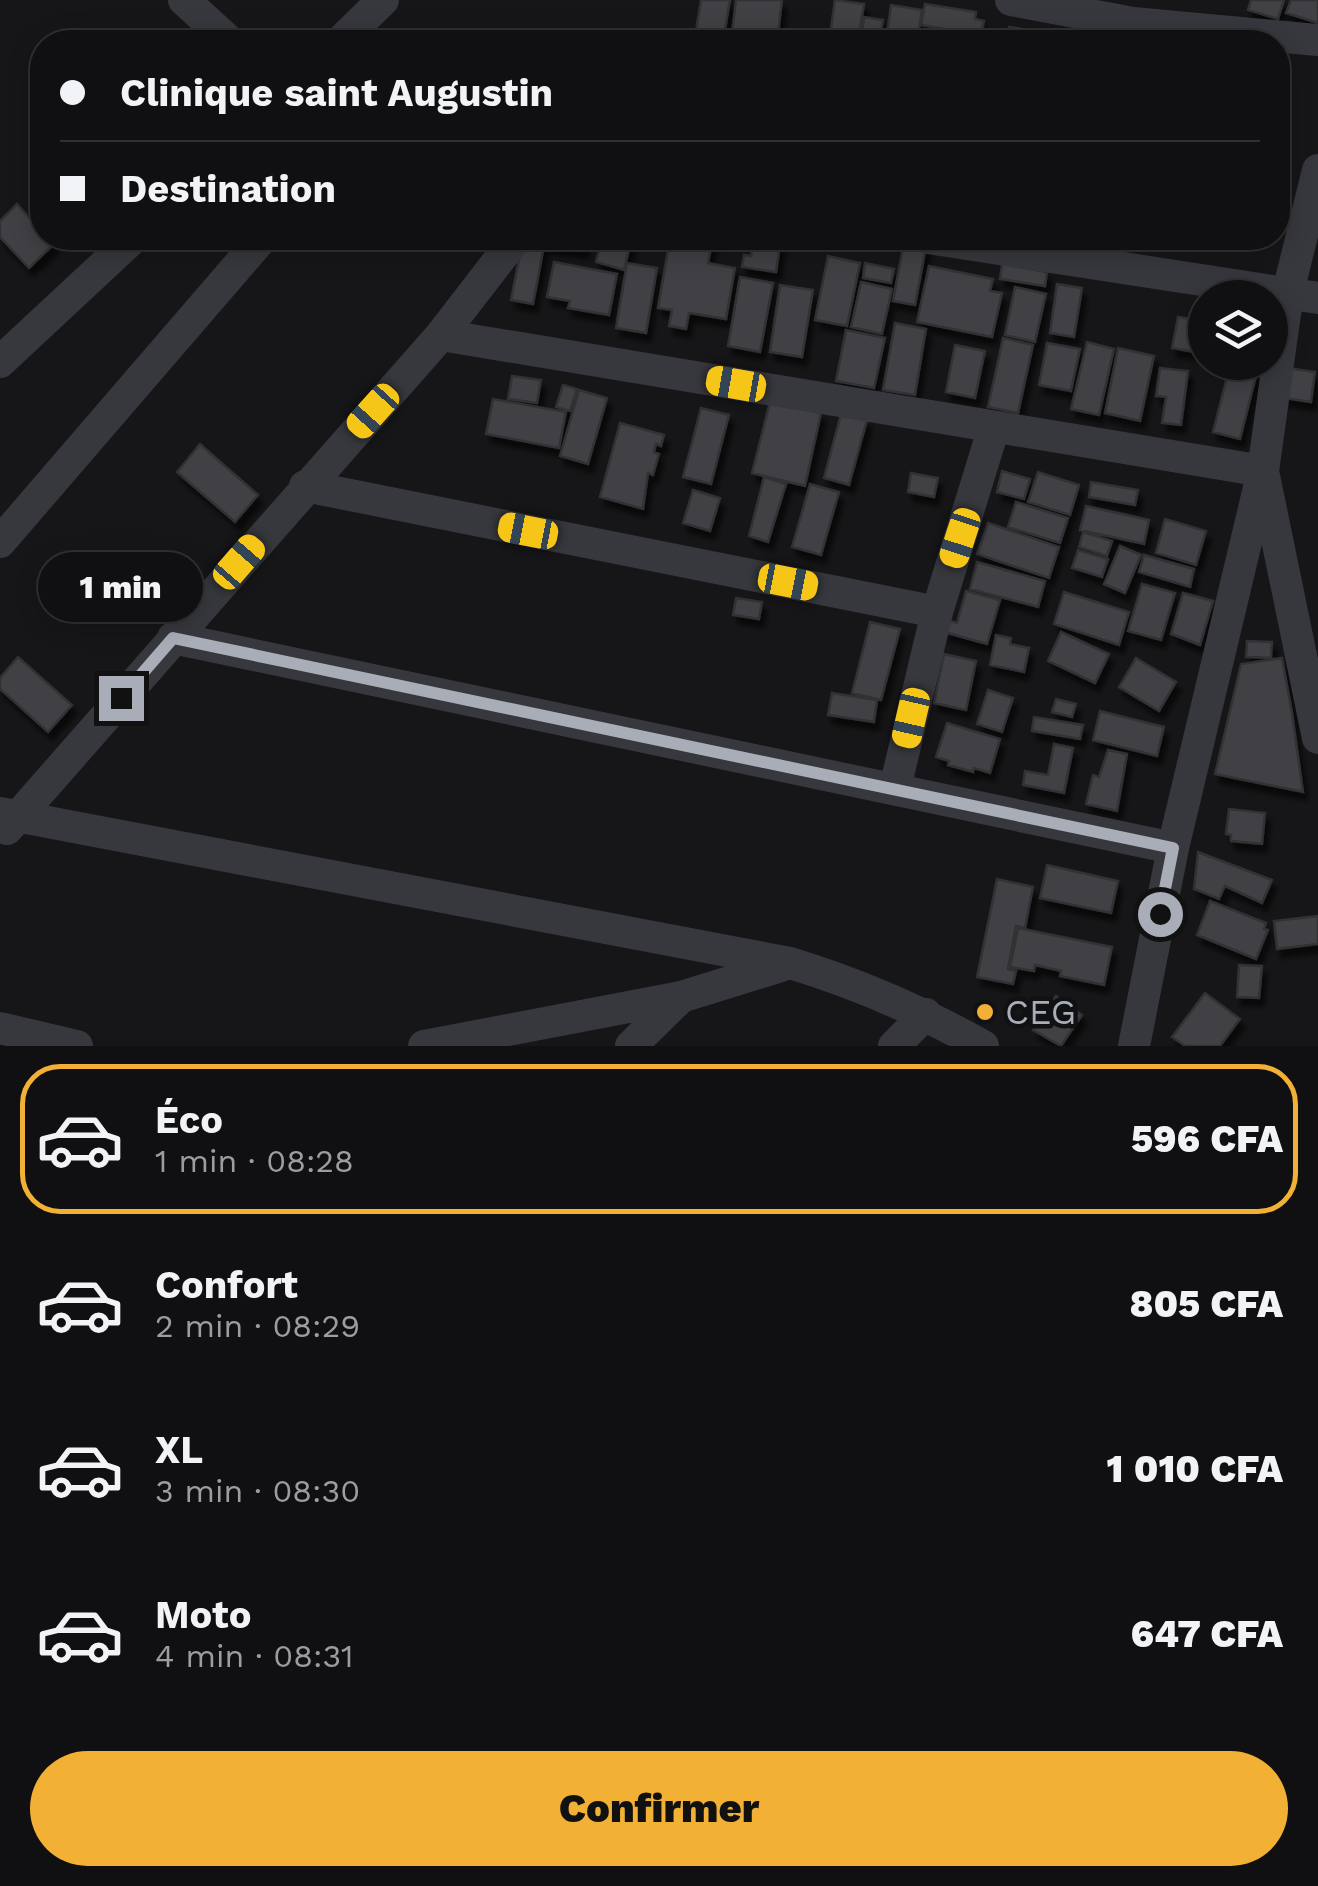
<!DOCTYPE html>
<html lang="fr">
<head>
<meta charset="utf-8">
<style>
	body { margin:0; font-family:"Work Sans",sans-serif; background:#19191b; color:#f1f3f6; height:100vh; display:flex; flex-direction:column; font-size:38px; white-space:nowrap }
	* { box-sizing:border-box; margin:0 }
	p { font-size:32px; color:#9c9d9f }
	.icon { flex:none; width:55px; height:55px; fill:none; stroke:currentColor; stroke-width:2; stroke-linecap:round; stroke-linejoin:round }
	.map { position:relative; height:1046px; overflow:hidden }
	.panel { display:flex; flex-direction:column; background:#101012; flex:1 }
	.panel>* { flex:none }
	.guide { position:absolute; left:30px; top:30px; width:1260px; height:220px; border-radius:40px; box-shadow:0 5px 25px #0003,0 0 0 2px #303032; display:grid; align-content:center; height:220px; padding:0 30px; background:#101012 }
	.buttons { position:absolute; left:1188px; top:280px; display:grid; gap:20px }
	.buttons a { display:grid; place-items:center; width:100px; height:100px; border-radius:50%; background:#101012; box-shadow:0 5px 25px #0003,0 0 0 2px #303032; font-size:50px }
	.end { position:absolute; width:45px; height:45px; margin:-22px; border:12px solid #a8adb8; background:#111; box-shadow:0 0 0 5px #111 }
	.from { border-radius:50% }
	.bubble { position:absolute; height:70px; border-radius:35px; background:#101012; box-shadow:0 5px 25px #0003,0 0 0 2px #303032; font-size:32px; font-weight:800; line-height:70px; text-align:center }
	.car { position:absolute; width:30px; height:60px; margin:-30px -15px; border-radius:12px; box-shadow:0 0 8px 2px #0007; background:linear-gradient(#f5c518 24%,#345 0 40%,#f5c518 0 76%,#345 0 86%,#f5c518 0) }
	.guide b { display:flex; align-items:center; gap:35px; height:95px; font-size:38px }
	.guide b+b { border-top:2px solid #303032 }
	.guide i { width:25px; height:25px; background:#f1f3f6 }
	ul { padding:18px 0 0; list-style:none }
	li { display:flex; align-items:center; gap:30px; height:150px; margin:0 20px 15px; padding:0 10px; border:5px solid transparent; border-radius:40px }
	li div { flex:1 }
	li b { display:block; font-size:38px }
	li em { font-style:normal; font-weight:800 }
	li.current { border-color:#f2b134 }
	li>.icon { width:90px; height:90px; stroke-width:1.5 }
	.button { display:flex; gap:20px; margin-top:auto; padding:20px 30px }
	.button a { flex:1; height:115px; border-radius:60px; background:#f2b134; color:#111; font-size:40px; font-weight:800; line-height:115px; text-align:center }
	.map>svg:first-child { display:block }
	.building { fill:#404145; stroke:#303034; stroke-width:2.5; filter:url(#shadow) }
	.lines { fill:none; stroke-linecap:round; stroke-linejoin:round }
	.minor { stroke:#37383d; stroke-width:32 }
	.route { stroke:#a8adb8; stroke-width:12 }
	.poi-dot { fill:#f2b134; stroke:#111113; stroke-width:4 }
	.labels { text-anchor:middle; stroke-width:9; stroke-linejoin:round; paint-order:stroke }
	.poi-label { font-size:35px; fill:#a8adb8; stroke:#111113; text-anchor:start }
</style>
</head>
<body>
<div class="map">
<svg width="1318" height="1046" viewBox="0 0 1318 1046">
	<defs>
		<filter id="shadow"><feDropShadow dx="4.5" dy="8" stdDeviation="2.5" flood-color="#0009"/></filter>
	</defs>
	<rect width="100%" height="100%" fill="#161618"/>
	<path class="building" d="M 701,0 L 730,0 L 723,41 L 695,37 Z
		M 736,0 L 782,0 L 777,42 L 731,42 Z
		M 835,0 L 864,4 L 858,42 L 829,42 Z
		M 1251,0 L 1284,0 L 1278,19 L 1248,10 Z
		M 1291,0 L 1318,0 L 1318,23 L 1286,13 Z
		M 925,4 L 976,12 L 975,19 L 984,21 L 980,40 L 968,38 L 969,33 L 921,25 Z
		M 891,5 L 922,10 L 917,42 L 886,42 Z
		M 864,17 L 883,20 L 879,42 L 861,42 Z
		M 1009,27 L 1050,33 L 1049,42 L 1007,42 Z
		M 924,29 L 966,34 L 964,42 L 922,42 Z
		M 1054,34 L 1094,39 L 1093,42 L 1053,42 Z
		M 17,204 L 42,232 L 42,238 L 48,238 L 54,244 L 29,268 L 0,237 L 0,221 Z
		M 523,238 L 545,240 L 533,304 L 511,300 Z
		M 546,238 L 585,238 L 584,250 L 545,245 Z
		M 602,238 L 632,238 L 624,270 L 596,262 Z
		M 670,238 L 713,238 L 708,263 L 735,268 L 726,319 L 689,313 L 686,329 L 669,326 L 672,310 L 658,308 Z
		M 754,238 L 781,238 L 776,272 L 742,267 L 744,255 L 751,256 Z
		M 904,242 L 926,247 L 915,305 L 893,301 Z
		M 828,256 L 860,263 L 847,326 L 815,320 Z
		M 554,262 L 617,274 L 609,315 L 568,308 L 570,301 L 547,297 Z
		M 627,263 L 657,268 L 646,333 L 616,328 Z
		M 865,263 L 894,269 L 891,283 L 863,278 Z
		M 1002,264 L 1047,272 L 1045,286 L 1000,279 Z
		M 929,266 L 993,279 L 990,291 L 1002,293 L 992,337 L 917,322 Z
		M 740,277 L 773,283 L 760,352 L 728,346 Z
		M 861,282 L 892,289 L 882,334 L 851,327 Z
		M 1057,284 L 1082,288 L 1074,337 L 1050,333 Z
		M 780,285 L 813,290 L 802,357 L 770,352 Z
		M 1015,287 L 1046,294 L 1035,342 L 1005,335 Z
		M 1178,317 L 1205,321 L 1205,354 L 1172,348 Z
		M 895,323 L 926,329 L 915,395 L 883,390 Z
		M 846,330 L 885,338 L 874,388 L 836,381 Z
		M 1003,338 L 1033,345 L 1018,413 L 988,407 Z
		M 1087,342 L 1114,349 L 1099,415 L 1071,409 Z
		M 1047,343 L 1080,349 L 1071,391 L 1039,385 Z
		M 955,345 L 985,351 L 975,398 L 946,392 Z
		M 1118,348 L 1154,356 L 1140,421 L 1105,413 Z
		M 1230,365 L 1257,372 L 1240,439 L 1213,432 Z
		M 1160,368 L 1188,371 L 1181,425 L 1162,423 L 1166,397 L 1156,396 Z
		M 1288,368 L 1315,372 L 1311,402 L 1284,398 Z
		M 512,376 L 541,380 L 537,403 L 508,399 Z
		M 563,385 L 577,389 L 570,411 L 556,407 Z
		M 579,390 L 607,398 L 588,464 L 560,456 Z
		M 493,399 L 566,412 L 559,448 L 486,434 Z
		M 770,402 L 821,413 L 805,486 L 752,473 Z
		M 701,408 L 729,415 L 711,484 L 683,477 Z
		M 841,414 L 867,420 L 849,485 L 824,478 Z
		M 620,423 L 664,435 L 661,446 L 656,444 L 654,452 L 659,454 L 653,475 L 648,473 L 643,509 L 600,497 Z
		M 200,444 L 258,495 L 235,522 L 177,472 Z
		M 1002,471 L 1030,479 L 1024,499 L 997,492 Z
		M 1038,472 L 1079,485 L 1070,515 L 1028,502 Z
		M 911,473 L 938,478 L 934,497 L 908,492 Z
		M 764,477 L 786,484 L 768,542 L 749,536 Z
		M 1091,482 L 1138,490 L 1135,505 L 1089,497 Z
		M 810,484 L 839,492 L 821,555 L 792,547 Z
		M 693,490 L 720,498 L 710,531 L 683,523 Z
		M 1016,502 L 1068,518 L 1060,543 L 1008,527 Z
		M 1086,506 L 1149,520 L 1144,544 L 1080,530 Z
		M 1165,519 L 1206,531 L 1196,565 L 1156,553 Z
		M 988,523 L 1059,547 L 1049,578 L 977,554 Z
		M 1083,532 L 1112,541 L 1107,556 L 1079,547 Z
		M 1120,546 L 1141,555 L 1125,593 L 1104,584 Z
		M 1078,550 L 1108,559 L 1102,577 L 1072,568 Z
		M 1144,555 L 1194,569 L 1190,587 L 1139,572 Z
		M 977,562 L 1045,581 L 1038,607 L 970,589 Z
		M 1142,584 L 1175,593 L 1161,640 L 1128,631 Z
		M 966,591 L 1000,600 L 987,644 L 944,632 L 947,620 L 957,623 Z
		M 1064,592 L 1129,612 L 1119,645 L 1054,624 Z
		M 1183,593 L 1213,601 L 1200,645 L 1171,634 Z
		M 736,598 L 762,602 L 759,619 L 733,615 Z
		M 870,622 L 900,629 L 881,700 L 852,693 Z
		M 1061,632 L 1109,654 L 1095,683 L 1048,661 Z
		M 996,635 L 1011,638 L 1010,644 L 1029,648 L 1024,672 L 990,665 Z
		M 1247,641 L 1272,642 L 1271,658 L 1246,657 Z
		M 944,654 L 976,661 L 966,710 L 934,703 Z
		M 18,657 L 72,705 L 48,732 L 0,689 L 0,678 Z
		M 1136,658 L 1176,682 L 1159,711 L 1119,687 Z
		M 1282,658 L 1292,713 L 1303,792 L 1215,774 L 1241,664 Z
		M 988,690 L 1013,698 L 1002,732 L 977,724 Z
		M 832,693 L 877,700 L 874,722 L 828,715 Z
		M 1056,699 L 1076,704 L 1072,717 L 1052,712 Z
		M 1100,711 L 1164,727 L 1157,756 L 1093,740 Z
		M 1034,717 L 1083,725 L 1080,739 L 1032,731 Z
		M 947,723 L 1000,739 L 990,773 L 974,768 L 973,772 L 948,765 L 949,761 L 936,757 Z
		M 1054,744 L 1073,748 L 1064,793 L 1023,785 L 1025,771 L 1048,775 Z
		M 1108,750 L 1127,754 L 1117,811 L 1086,804 L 1093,775 L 1099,777 Z
		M 1229,809 L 1265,813 L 1262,844 L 1231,841 L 1231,835 L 1226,834 Z
		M 1198,852 L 1272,880 L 1262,903 L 1225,886 L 1219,899 L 1194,889 Z
		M 1047,865 L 1118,881 L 1111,913 L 1040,898 Z
		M 997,879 L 1033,887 L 1025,928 L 1016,926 L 1008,969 L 1016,971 L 1013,984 L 977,977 Z
		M 1210,901 L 1266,923 L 1264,929 L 1268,930 L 1256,959 L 1197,935 Z
		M 1318,916 L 1318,944 L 1277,949 L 1274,921 Z
		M 1018,928 L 1112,947 L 1104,985 L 1060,976 L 1061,971 L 1035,965 L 1034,971 L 1010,967 Z
		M 1239,965 L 1262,966 L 1259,998 L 1237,997 Z
		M 1205,993 L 1240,1019 L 1220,1046 L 1185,1046 L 1172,1037 Z
		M 1056,996 L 1082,1015 L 1061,1046 L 1033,1030 Z"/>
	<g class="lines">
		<path class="minor" d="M 184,0 L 230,42
			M 1011,0 L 1133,23 L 1318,40
			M 340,42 L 383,0
			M 928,238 L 1318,298
			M 441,335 L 1263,471 L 1318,738
			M 0,362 L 133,238
			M 305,486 L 937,612
			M 0,542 L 262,238
			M 173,638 L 1173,848
			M 895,788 L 937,612 L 994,427
			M 0,813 L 790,963 C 859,984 921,1011 983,1046
			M 7,829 L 441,335 L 516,238
			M 0,1028 L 77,1046
			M 424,1046 L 681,997 L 781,966
			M 631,1046 L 681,997
			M 894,1046 L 926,1014
			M 1134,1046 L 1173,848 L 1263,471 L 1288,292 L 1318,170"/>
	</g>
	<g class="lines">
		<path class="route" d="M 121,698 L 173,638 L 287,662 L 1173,848 L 1160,914"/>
	</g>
	<circle class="poi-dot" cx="985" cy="1012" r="10"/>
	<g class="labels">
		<g class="poi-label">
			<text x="1005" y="1024">CEG</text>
		</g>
	</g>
</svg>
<div class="buttons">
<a><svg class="icon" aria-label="layers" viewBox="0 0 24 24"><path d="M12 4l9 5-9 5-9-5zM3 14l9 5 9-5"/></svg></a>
</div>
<i class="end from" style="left:1160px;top:914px"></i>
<i class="end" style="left:121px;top:698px"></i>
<div class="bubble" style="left:38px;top:552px;width:165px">1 min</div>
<i class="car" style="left:736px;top:384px;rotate:280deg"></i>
<i class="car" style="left:373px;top:411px;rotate:222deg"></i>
<i class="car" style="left:528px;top:531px;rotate:281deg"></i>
<i class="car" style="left:960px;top:538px;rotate:198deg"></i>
<i class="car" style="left:239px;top:562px;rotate:41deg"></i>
<i class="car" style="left:788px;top:582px;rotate:101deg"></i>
<i class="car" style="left:911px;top:718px;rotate:193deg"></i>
<div class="guide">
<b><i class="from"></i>Clinique saint Augustin</b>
<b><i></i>Destination</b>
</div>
</div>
<section class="panel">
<ul>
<li class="current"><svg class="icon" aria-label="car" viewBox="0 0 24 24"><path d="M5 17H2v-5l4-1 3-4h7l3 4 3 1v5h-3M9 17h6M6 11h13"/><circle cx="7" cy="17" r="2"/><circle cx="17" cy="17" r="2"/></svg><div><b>Éco</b><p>1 min · 08:28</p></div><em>596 CFA</em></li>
<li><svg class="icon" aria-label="car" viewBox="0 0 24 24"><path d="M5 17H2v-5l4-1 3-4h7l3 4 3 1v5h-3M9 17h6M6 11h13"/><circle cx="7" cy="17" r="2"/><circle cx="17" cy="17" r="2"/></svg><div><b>Confort</b><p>2 min · 08:29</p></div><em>805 CFA</em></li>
<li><svg class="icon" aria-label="car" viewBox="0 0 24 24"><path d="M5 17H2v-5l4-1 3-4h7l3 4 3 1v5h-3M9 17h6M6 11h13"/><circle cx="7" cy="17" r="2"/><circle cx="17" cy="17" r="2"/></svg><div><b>XL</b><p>3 min · 08:30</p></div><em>1 010 CFA</em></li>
<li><svg class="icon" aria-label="car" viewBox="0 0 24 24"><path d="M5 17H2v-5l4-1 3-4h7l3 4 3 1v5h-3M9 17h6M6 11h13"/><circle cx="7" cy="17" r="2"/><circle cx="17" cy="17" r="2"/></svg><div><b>Moto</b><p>4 min · 08:31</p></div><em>647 CFA</em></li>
</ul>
<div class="button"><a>Confirmer</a></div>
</section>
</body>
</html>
